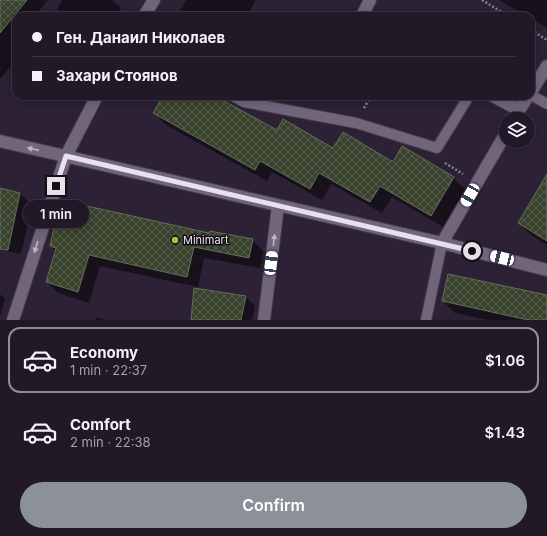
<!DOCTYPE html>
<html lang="en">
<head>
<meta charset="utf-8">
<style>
	body { margin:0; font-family:Inter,sans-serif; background:#2d2634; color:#f1f3f6; height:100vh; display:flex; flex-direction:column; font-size:15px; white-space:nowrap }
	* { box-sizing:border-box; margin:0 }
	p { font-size:13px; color:#a2a0a8 }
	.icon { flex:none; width:22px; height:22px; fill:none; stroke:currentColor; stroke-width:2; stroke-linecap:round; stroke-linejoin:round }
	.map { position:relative; height:320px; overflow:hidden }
	.drawer { display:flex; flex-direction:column; background:#211928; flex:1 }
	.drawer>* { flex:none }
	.hud { position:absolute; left:12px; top:12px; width:523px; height:88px; border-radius:12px; box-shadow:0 2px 10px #0003,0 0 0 1px #3e3845; display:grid; align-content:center; height:88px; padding:0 20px; background:#211928 }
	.fabs { position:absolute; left:499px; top:112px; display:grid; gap:8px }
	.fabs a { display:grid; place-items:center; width:36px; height:36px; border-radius:50%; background:#211928; box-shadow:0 2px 10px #0003,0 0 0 1px #3e3845; font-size:20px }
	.end { position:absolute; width:18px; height:18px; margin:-9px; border:5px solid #e7e0ed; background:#111; box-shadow:0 0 0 2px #111 }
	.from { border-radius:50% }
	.bubble { position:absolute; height:28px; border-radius:14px; background:#211928; box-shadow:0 2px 10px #0003,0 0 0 1px #3e3845; font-size:13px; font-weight:600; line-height:28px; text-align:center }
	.car { position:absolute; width:12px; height:24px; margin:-12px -6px; border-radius:5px; box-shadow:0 0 3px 1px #0007; background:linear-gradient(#fff 24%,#345 0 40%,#fff 0 76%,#345 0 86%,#fff 0) }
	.hud b { display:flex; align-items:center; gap:14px; height:38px; font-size:15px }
	.hud b+b { border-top:1px solid #3e3845 }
	.hud i { width:10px; height:10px; background:#f1f3f6 }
	ul { padding:7px 0 0; list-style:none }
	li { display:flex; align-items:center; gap:12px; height:66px; margin:0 8px 6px; padding:0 12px; border:2px solid transparent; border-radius:12px }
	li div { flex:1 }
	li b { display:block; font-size:15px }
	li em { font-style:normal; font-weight:600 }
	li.selected { border-color:#8c9099 }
	li>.icon { width:36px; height:36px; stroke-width:1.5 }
	.primary-button { display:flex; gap:8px; margin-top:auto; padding:8px 20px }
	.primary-button a { flex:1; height:46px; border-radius:24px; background:#8c9099; color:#fff; font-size:16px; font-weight:600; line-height:46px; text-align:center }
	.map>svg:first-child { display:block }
	.shadow { fill:#0007 }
	.building { fill:url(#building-cross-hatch); stroke:#646f58 }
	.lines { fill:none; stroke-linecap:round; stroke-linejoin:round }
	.service-casing { stroke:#473d4e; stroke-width:12 }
	.minor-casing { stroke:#473d4e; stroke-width:14 }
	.tertiary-casing { stroke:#473d4e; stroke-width:14 }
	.path { stroke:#898090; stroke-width:2.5; stroke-dasharray:2 2; stroke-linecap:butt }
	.service { stroke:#71657c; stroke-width:10 }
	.minor { stroke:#71657c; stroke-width:12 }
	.tertiary { stroke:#71657c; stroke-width:12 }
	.oneway { fill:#beb5c5 }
	.route { stroke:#e7e0ed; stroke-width:5 }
	.poi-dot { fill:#93cc3d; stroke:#120d16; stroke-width:1.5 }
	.labels { text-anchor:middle; stroke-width:3; stroke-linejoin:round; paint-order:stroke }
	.poi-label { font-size:11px; fill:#e7e0ed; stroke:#120d16; text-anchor:start }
</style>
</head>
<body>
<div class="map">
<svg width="547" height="320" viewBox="0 0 547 320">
	<defs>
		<pattern id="building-cross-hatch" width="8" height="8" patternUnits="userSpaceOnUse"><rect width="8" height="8" fill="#38422c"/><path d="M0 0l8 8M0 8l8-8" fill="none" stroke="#555d4b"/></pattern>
	</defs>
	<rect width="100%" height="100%" fill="#2c2135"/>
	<path class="shadow" d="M 0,0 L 48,0 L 35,16 L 16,16 L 16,39 L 11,46 L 16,51 L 16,60 L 0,79 Z
		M 62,0 L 112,0 L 121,8 L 117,16 L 64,16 L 57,9 Z
		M 186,0 L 256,0 L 247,16 L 177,16 Z
		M 499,0 L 547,0 L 547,28 L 531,18 L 531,16 L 527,16 Z
		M 439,12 L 451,16 L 437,16 Z
		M 531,55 L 536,60 L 531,70 Z
		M 164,96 L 212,96 L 277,131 L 333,150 L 453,178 L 465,189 L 443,227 L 392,197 L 382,213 L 331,184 L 322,200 L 272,172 L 267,181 L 166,125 L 155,113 Z
		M 547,176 L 547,245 L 532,236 L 519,223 Z
		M 0,189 L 20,194 L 32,205 L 21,254 L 0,249 Z
		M 210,234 L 252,240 L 263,251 L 260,268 L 204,258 L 198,287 L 100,266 L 89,303 L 58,293 L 47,282 L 56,252 L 51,246 Z
		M 195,289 L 246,297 L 255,306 L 252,320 L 192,320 Z
		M 0,294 L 5,299 L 0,316 Z
		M 547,296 L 547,320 L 488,320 L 455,313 L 443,301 Z
		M 96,317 L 105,320 L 95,320 Z"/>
	<path class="building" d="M 0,0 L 27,0 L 0,33 Z
		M 163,96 L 215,96 L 277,130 L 283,119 L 333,148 L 343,132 L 393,162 L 402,146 L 454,177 L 431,216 L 380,186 L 370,202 L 319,173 L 310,189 L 260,161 L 255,170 L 153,113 Z
		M 547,174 L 547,241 L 518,223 Z
		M 0,188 L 20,193 L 8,250 L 0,249 Z
		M 60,200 L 209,233 L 210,231 L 253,239 L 249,258 L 194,247 L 187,277 L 89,255 L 78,292 L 46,282 L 56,248 L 50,246 Z
		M 448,274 L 547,295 L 547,320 L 528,320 L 442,301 Z
		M 194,288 L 246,296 L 241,320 L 191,320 Z"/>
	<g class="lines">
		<g class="service-casing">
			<path id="service" d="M 531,95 L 547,104
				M 233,96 L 244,102 L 356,123 L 437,148 L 469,96
				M 426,320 L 442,243"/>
		</g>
		<g class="minor-casing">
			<path id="minor" d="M 144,16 L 154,0
				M 362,16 L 370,0
				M 531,92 L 547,66
				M 493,96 L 519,110
				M 514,119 L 528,96
				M 442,243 L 506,133
				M 13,320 L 66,156 L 97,96
				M 264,320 L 278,206"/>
		</g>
		<g class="tertiary-casing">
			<path id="tertiary" d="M 0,141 L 442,243 L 547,270"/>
		</g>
		<path class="path" d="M 482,0 L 508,16
			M 531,30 L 547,40
			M 364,108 L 371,96
			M 445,163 L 463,174"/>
		<use href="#service" class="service"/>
		<use href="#minor" class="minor"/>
		<use href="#tertiary" class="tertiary"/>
	</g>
	<defs><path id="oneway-solid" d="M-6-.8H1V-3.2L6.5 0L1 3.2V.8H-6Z"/></defs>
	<g class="oneway">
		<use href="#oneway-solid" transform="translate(33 149) rotate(-167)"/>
		<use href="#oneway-solid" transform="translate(274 240) rotate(-83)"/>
		<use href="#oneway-solid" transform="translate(36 247) rotate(108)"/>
	</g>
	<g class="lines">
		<path class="route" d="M 56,186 L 66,156 L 472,251"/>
	</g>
	<circle class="poi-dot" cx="175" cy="240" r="4"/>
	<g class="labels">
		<g class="poi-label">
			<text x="183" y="244">Minimart</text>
		</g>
	</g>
</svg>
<div class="fabs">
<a><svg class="icon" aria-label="layers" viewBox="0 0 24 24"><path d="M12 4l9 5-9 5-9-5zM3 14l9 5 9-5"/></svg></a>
</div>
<i class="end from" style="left:472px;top:251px"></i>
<i class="end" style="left:56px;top:186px"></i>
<div class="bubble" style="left:23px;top:200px;width:66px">1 min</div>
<i class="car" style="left:470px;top:195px;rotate:210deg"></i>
<i class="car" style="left:502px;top:258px;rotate:284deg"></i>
<i class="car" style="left:271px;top:263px;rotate:7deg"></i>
<div class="hud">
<b><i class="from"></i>Ген. Данаил Николаев</b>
<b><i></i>Захари Стоянов</b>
</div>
</div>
<section class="drawer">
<ul>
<li class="selected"><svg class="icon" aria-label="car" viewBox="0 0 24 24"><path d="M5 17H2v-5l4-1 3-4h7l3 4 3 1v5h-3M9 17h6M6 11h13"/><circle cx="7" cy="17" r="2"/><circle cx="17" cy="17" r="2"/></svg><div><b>Economy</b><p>1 min · 22:37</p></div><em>$1.06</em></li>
<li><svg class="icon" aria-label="car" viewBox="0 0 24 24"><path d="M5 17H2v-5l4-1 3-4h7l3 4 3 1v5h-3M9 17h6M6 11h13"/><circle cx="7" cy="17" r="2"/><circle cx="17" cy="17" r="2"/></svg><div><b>Comfort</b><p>2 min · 22:38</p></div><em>$1.43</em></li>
</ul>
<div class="primary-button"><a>Confirm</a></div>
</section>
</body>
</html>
